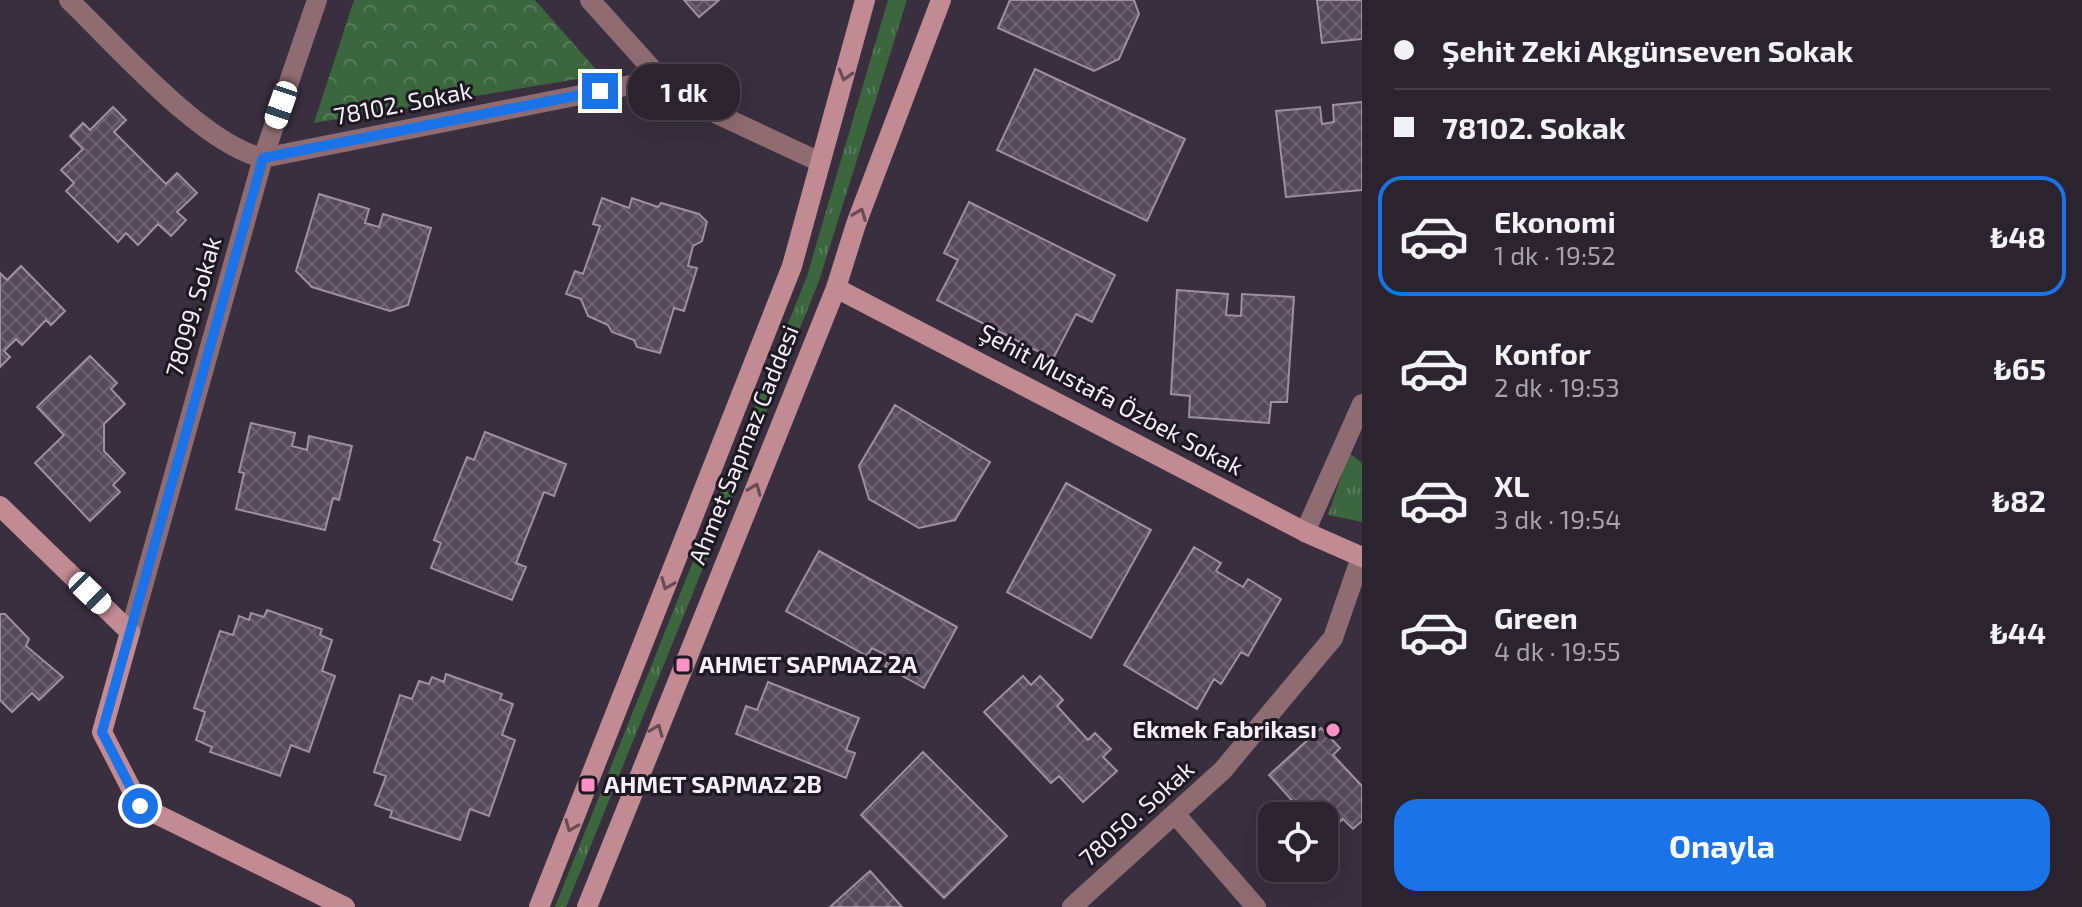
<!DOCTYPE html>
<html lang="tr">
<head>
<meta charset="utf-8">
<style>
	body { margin:0; font-family:"Exo 2",sans-serif; background:#372f3a; color:#f1f3f6; height:100vh; display:flex; flex-direction:column; font-size:30px; white-space:nowrap }
	* { box-sizing:border-box; margin:0 }
	p { font-size:26px; color:#a6a4aa }
	.icon { flex:none; width:44px; height:44px; fill:none; stroke:currentColor; stroke-width:2; stroke-linecap:round; stroke-linejoin:round }
	.map { position:relative; flex:1; overflow:hidden }
	.details { display:flex; flex-direction:column; background:#2b232e; width:720px }
	.details>* { flex:none }
	.guide { display:grid; align-content:center; height:176px; padding:0 32px; background:#2b232e }
	.fabs { position:absolute; left:1258px; top:802px; display:grid; gap:16px }
	.fabs a { display:grid; place-items:center; width:80px; height:80px; border-radius:16px; background:#2b232e; box-shadow:0 8px 32px #0002,0 0 0 2px #47404a; font-size:40px }
	.end { position:absolute; width:36px; height:36px; margin:-18px; border:10px solid #1a73e8; background:#fff; box-shadow:0 0 0 4px #fff }
	.from { border-radius:50% }
	.bubble { position:absolute; height:56px; border-radius:24px; background:#2b232e; box-shadow:0 8px 32px #0002,0 0 0 2px #47404a; font-size:26px; font-weight:700; line-height:56px; text-align:center }
	.car { position:absolute; width:24px; height:48px; margin:-24px -12px; border-radius:10px; box-shadow:0 0 6px 2px #0007; background:linear-gradient(#fff 24%,#345 0 40%,#fff 0 76%,#345 0 86%,#fff 0) }
	.guide b { display:flex; align-items:center; gap:28px; height:76px; font-size:30px }
	.guide b+b { border-top:2px solid #47404a }
	.guide i { width:20px; height:20px; background:#f1f3f6 }
	ul { padding:0; list-style:none }
	li { display:flex; align-items:center; gap:24px; height:120px; margin:0 16px 12px; padding:0 16px; border:4px solid transparent; border-radius:24px }
	li div { flex:1 }
	li b { display:block; font-size:30px }
	li em { font-style:normal; font-weight:700 }
	li.active { border-color:#1a73e8 }
	li>.icon { width:72px; height:72px; stroke-width:1.5 }
	.action { display:flex; gap:16px; margin-top:auto; padding:16px 32px }
	.action a { flex:1; height:92px; border-radius:24px; background:#1a73e8; color:#fff; font-size:32px; font-weight:700; line-height:92px; text-align:center }
	main { display:flex; flex:1; min-height:0 }
	.map>svg:first-child { display:block }
	.grass { fill:url(#grass-tufts) }
	.park { fill:url(#park-crowns) }
	.building { fill:url(#building-cross-hatch); stroke:#9e8fa1; stroke-width:2 }
	.lines { fill:none; stroke-linecap:round; stroke-linejoin:round }
	.street { stroke:#8f6c71; stroke-width:20 }
	.secondary { stroke:#c28b93; stroke-width:20 }
	.oneway { stroke:#674c54 }
	.route { stroke:#1a73e8; stroke-width:10 }
	.poi-dot { fill:#fc8fc3; stroke:#1d1920; stroke-width:3 }
	.labels { text-anchor:middle; stroke-width:6; stroke-linejoin:round; paint-order:stroke }
	.street-label { font-size:24px; fill:#f6eff9; stroke:#1d1920 }
	.poi-label { font-size:24px; font-weight:bold; fill:#f6eff9; stroke:#1d1920; text-anchor:start }
</style>
</head>
<body>
<main>
<div class="map">
<svg width="1362" height="907" viewBox="0 0 1362 907">
	<defs>
		<pattern id="grass-tufts" width="24" height="20" patternUnits="userSpaceOnUse" patternTransform="scale(2)"><rect width="24" height="20" fill="#3c663d"/><path d="M3 7l-1-3M5 7V3M7 7l1-3M15 17l-1-3M17 17v-4M19 17l1-3" fill="none" stroke="#597c5a"/></pattern>
		<pattern id="park-crowns" width="20" height="18" patternUnits="userSpaceOnUse" patternTransform="scale(2)"><rect width="20" height="18" fill="#3c663d"/><path d="M2 6a3 3 0 1 1 6 0M12 15a3 3 0 1 1 6 0" fill="none" stroke="#597c5a"/></pattern>
		<pattern id="building-cross-hatch" width="8" height="8" patternUnits="userSpaceOnUse" patternTransform="scale(2)"><rect width="8" height="8" fill="#564959"/><path d="M0 0l8 8M0 8l8-8" fill="none" stroke="#6f6472"/></pattern>
	</defs>
	<rect width="100%" height="100%" fill="#392f3e"/>
	<path class="grass" d="M 888,0 L 907,0 L 819,281 L 566,907 L 555,907 L 807,276 Z
		M 1349,453 L 1362,463 L 1362,522 L 1328,515 Z"/>
	<path class="park" d="M 354,0 L 535,0 L 601,75 L 314,123 Z"/>
	<path class="building" d="M 684,0 L 719,0 L 699,17 Z
		M 1010,0 L 1134,0 L 1139,14 L 1119,59 L 1094,71 L 998,28 Z
		M 1317,0 L 1362,0 L 1362,39 L 1322,43 Z
		M 1035,69 L 1185,139 L 1147,221 L 997,150 Z
		M 1362,102 L 1362,190 L 1286,197 L 1276,111 L 1320,107 L 1322,124 L 1334,122 L 1333,105 Z
		M 113,107 L 126,120 L 114,132 L 166,184 L 177,173 L 197,193 L 177,212 L 186,220 L 171,236 L 158,224 L 138,245 L 126,233 L 118,242 L 66,191 L 74,183 L 61,170 L 83,149 L 70,136 L 83,123 L 90,130 Z
		M 319,194 L 369,209 L 365,223 L 379,227 L 383,214 L 431,228 L 408,305 L 390,311 L 312,287 L 296,271 Z
		M 602,198 L 629,208 L 632,198 L 658,207 L 661,203 L 699,214 L 707,222 L 702,241 L 693,246 L 688,266 L 697,268 L 684,311 L 674,308 L 660,353 L 637,347 L 634,340 L 612,332 L 608,325 L 588,316 L 581,299 L 566,294 L 575,271 L 583,274 L 600,226 L 593,224 Z
		M 969,202 L 1115,275 L 1092,322 L 1076,314 L 1053,359 L 937,300 L 958,260 L 944,253 Z
		M 21,266 L 65,311 L 51,325 L 46,320 L 22,345 L 16,339 L 4,351 L 10,357 L 0,367 L 0,273 L 7,280 Z
		M 1177,290 L 1228,294 L 1226,315 L 1241,316 L 1242,294 L 1294,297 L 1287,402 L 1271,402 L 1269,423 L 1189,417 L 1190,396 L 1171,394 Z
		M 90,356 L 117,383 L 111,389 L 125,404 L 104,424 L 104,451 L 125,473 L 113,485 L 120,492 L 90,521 L 35,463 L 64,435 L 37,407 Z
		M 895,405 L 990,462 L 955,520 L 919,528 L 869,499 L 859,466 Z
		M 251,423 L 295,433 L 292,446 L 307,450 L 309,436 L 352,446 L 339,500 L 333,498 L 325,530 L 236,509 L 244,473 L 239,472 Z
		M 485,432 L 566,464 L 554,496 L 544,492 L 516,563 L 526,567 L 512,600 L 431,568 L 441,543 L 434,540 L 467,457 L 474,460 Z
		M 1066,483 L 1151,530 L 1091,638 L 1007,592 Z
		M 1194,547 L 1221,563 L 1216,571 L 1243,587 L 1248,579 L 1281,599 L 1248,656 L 1241,652 L 1221,684 L 1214,679 L 1197,709 L 1124,665 Z
		M 819,551 L 957,627 L 924,688 L 885,666 L 890,657 L 872,648 L 867,656 L 786,611 Z
		M 267,610 L 322,629 L 320,635 L 332,640 L 322,671 L 335,676 L 309,752 L 291,745 L 280,776 L 210,752 L 212,747 L 196,740 L 205,712 L 194,708 L 220,631 L 233,635 L 239,616 L 249,620 L 251,613 L 264,617 Z
		M 0,614 L 5,614 L 29,639 L 26,646 L 63,677 L 39,700 L 32,693 L 12,712 L 0,700 Z
		M 446,674 L 502,694 L 500,699 L 513,704 L 502,735 L 515,740 L 489,816 L 470,809 L 460,840 L 390,817 L 392,811 L 375,805 L 386,776 L 374,772 L 400,695 L 412,699 L 419,681 L 429,684 L 432,677 L 444,682 Z
		M 1023,676 L 1031,685 L 1040,676 L 1063,700 L 1057,706 L 1088,740 L 1095,733 L 1111,749 L 1103,757 L 1117,771 L 1083,802 L 1059,776 L 1051,783 L 984,712 Z
		M 768,682 L 859,718 L 846,750 L 855,753 L 846,778 L 736,734 L 746,706 L 757,710 Z
		M 1321,728 L 1340,748 L 1333,755 L 1362,786 L 1362,821 L 1353,829 L 1343,819 L 1324,836 L 1324,816 L 1306,816 L 1269,775 Z
		M 923,752 L 1007,836 L 944,898 L 861,815 Z
		M 870,871 L 902,907 L 830,907 Z"/>
	<g class="lines">
		<path class="street" d="M 69,0 C 116,45 203,145 263,158 L 661,79
			M 590,0 L 661,79 L 702,107 L 820,162
			M 1305,532 L 1362,404
			M 130,632 L 263,158 L 317,0
			M 1176,815 L 1256,907
			M 1072,907 L 1223,770 L 1333,638 L 1361,557"/>
		<path class="secondary" d="M 836,288 L 1305,532 L 1362,557
			M 0,506 L 130,632 L 102,732 L 140,806 L 345,907
			M 539,907 L 792,266 L 865,0
			M 587,907 L 836,288 L 856,224 L 941,0"/>
	</g>
	<defs><path id="oneway-chevron" d="M-2-3.5L2.5 0L-2 3.5" fill="none" stroke-width="1.6" stroke-linecap="round" stroke-linejoin="round" transform="scale(2)"/></defs>
	<g class="oneway">
		<use href="#oneway-chevron" transform="translate(845 75) rotate(106)"/>
		<use href="#oneway-chevron" transform="translate(860 214) rotate(-69)"/>
		<use href="#oneway-chevron" transform="translate(755 489) rotate(-68)"/>
		<use href="#oneway-chevron" transform="translate(667 584) rotate(111)"/>
		<use href="#oneway-chevron" transform="translate(657 730) rotate(-68)"/>
		<use href="#oneway-chevron" transform="translate(571 826) rotate(112)"/>
	</g>
	<g class="lines">
		<path class="route" d="M 140,806 L 102,732 L 263,158 L 600,91"/>
	</g>
	<g class="poi-dot">
		<rect x="675" y="657" width="16" height="16" rx="4"/>
		<circle cx="1333" cy="730" r="8"/>
		<rect x="580" y="777" width="16" height="16" rx="4"/>
	</g>
	<g class="labels">
		<g class="street-label">
			<text transform="translate(403 104) rotate(-11)" y="8">78102. Sokak</text>
			<text transform="translate(194 307) rotate(-74)" y="8">78099. Sokak</text>
			<text transform="translate(1111 400) rotate(28)" y="8">Şehit Mustafa Özbek Sokak</text>
			<text transform="translate(744 445) rotate(-68)" y="8">Ahmet Sapmaz Caddesi</text>
			<text transform="translate(1137 814) rotate(-42)" y="8">78050. Sokak</text>
		</g>
		<g class="poi-label">
			<text x="699" y="673">AHMET SAPMAZ 2A</text>
			<text x="1317" y="738" text-anchor="end">Ekmek Fabrikası</text>
			<text x="604" y="793">AHMET SAPMAZ 2B</text>
		</g>
	</g>
</svg>
<div class="fabs">
<a><svg class="icon" aria-label="locate" viewBox="0 0 24 24"><circle cx="12" cy="12" r="6"/><path d="M12 2v4M12 18v4M2 12h4M18 12h4"/></svg></a>
</div>
<i class="end from" style="left:140px;top:806px"></i>
<i class="end" style="left:600px;top:91px"></i>
<div class="bubble" style="left:628px;top:64px;width:112px">1 dk</div>
<i class="car" style="left:281px;top:105px;rotate:199deg"></i>
<i class="car" style="left:90px;top:593px;rotate:134deg"></i>
</div>
<section class="details">
<div class="guide">
<b><i class="from"></i>Şehit Zeki Akgünseven Sokak</b>
<b><i></i>78102. Sokak</b>
</div>
<ul>
<li class="active"><svg class="icon" aria-label="car" viewBox="0 0 24 24"><path d="M5 17H2v-5l4-1 3-4h7l3 4 3 1v5h-3M9 17h6M6 11h13"/><circle cx="7" cy="17" r="2"/><circle cx="17" cy="17" r="2"/></svg><div><b>Ekonomi</b><p>1 dk · 19:52</p></div><em>₺48</em></li>
<li><svg class="icon" aria-label="car" viewBox="0 0 24 24"><path d="M5 17H2v-5l4-1 3-4h7l3 4 3 1v5h-3M9 17h6M6 11h13"/><circle cx="7" cy="17" r="2"/><circle cx="17" cy="17" r="2"/></svg><div><b>Konfor</b><p>2 dk · 19:53</p></div><em>₺65</em></li>
<li><svg class="icon" aria-label="car" viewBox="0 0 24 24"><path d="M5 17H2v-5l4-1 3-4h7l3 4 3 1v5h-3M9 17h6M6 11h13"/><circle cx="7" cy="17" r="2"/><circle cx="17" cy="17" r="2"/></svg><div><b>XL</b><p>3 dk · 19:54</p></div><em>₺82</em></li>
<li><svg class="icon" aria-label="car" viewBox="0 0 24 24"><path d="M5 17H2v-5l4-1 3-4h7l3 4 3 1v5h-3M9 17h6M6 11h13"/><circle cx="7" cy="17" r="2"/><circle cx="17" cy="17" r="2"/></svg><div><b>Green</b><p>4 dk · 19:55</p></div><em>₺44</em></li>
</ul>
<div class="action"><a>Onayla</a></div>
</section>
</main>
</body>
</html>
